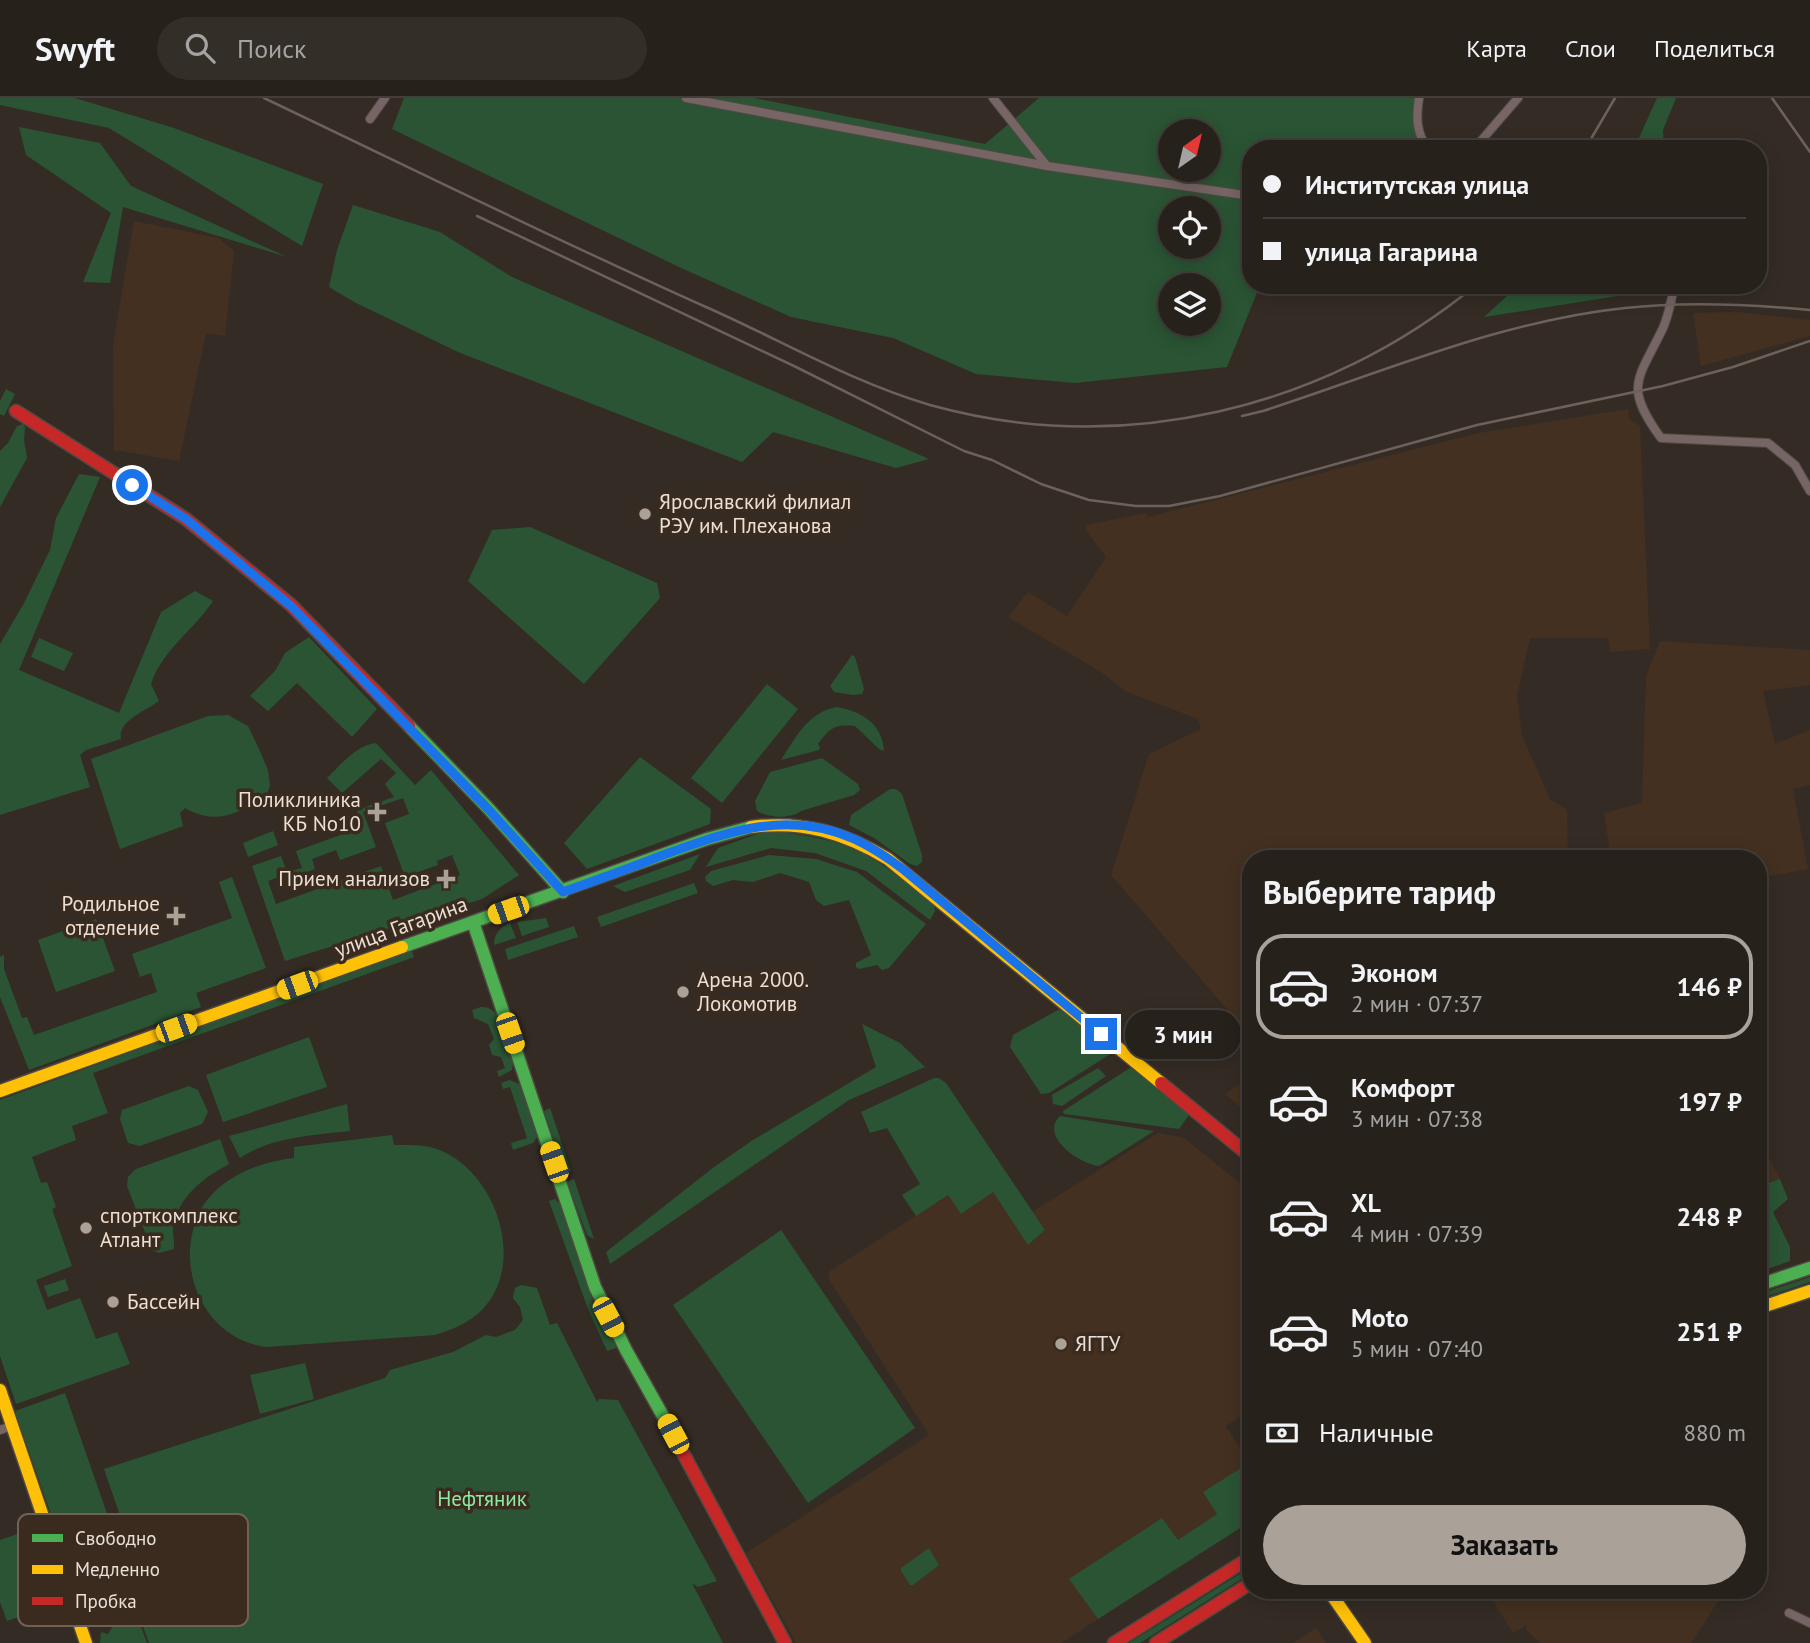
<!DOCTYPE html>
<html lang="ru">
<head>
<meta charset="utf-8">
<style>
	body { margin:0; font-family:"PT Sans",sans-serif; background:#332e28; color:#f1f3f6; height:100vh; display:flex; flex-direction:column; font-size:26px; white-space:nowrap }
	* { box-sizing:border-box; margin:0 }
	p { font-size:23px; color:#a4a3a3 }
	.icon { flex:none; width:38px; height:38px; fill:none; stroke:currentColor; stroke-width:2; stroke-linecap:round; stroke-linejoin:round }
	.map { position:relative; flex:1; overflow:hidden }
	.panel { position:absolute; left:1242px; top:752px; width:525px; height:749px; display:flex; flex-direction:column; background:#27211b; border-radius:28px; box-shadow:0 4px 18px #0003,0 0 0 2px #433e3a }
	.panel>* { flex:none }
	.top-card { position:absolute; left:1242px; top:42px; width:525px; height:154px; border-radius:28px; box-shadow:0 4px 18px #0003,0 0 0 2px #433e3a; display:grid; align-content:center; height:154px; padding:0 21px; background:#27211b }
	.needle { width:46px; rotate:34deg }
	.buttons { position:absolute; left:1158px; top:21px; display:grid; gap:14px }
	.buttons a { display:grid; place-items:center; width:63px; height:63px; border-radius:50%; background:#27211b; box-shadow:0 4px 18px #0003,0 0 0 2px #433e3a; font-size:35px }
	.end { position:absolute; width:32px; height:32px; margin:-16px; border:9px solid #1a73e8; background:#fff; box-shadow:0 0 0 4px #fff }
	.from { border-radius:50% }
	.bubble { position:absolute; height:49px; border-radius:24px; background:#27211b; box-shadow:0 4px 18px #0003,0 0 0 2px #433e3a; font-size:23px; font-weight:600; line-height:49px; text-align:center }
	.car { position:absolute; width:21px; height:42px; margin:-21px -10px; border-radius:9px; box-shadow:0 0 5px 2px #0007; background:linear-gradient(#f5c518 24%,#345 0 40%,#f5c518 0 76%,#345 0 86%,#f5c518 0) }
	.top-card b { display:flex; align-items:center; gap:24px; height:66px; font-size:26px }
	.top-card b+b { border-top:2px solid #433e3a }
	.top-card i { width:18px; height:18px; background:#f1f3f6 }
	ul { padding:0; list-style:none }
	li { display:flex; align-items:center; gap:21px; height:105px; margin:0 14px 10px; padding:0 7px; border:4px solid transparent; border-radius:28px }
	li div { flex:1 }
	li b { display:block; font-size:26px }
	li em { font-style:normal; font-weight:600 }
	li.selected { border-color:#aaa199 }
	li>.icon { width:63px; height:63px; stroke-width:1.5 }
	h2 { padding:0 21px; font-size:32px; line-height:84px }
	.pay { display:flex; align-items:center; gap:18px; height:77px; padding:0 21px; font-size:26px }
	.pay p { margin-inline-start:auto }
	.primary-button { display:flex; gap:14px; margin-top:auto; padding:14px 21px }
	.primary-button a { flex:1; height:80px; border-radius:42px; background:#aaa199; color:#111; font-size:28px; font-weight:600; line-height:80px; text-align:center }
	header { display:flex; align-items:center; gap:42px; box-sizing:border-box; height:98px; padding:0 35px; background:#27211b; border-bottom:2px solid #433e3a }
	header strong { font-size:33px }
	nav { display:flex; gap:38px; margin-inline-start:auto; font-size:24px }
	.search { width:490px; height:63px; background:#332e28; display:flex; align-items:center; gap:18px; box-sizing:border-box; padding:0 24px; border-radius:38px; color:#a4a3a3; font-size:26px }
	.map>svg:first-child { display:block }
	.built { fill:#433020 }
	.green { fill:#2a5434; fill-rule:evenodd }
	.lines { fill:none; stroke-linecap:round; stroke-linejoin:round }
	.street-casing { stroke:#4f4942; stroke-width:10 }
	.fast-casing { stroke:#4f4942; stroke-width:15 }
	.slow-casing { stroke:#4f4942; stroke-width:15 }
	.jam-casing { stroke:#4f4942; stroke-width:15 }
	.street { stroke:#766564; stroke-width:8 }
	.fast { stroke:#4caf50; stroke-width:12 }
	.slow { stroke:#ffc107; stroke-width:12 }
	.jam { stroke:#c62828; stroke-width:12 }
	.rail { stroke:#6c615c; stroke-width:2.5 }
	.route { stroke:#1a73e8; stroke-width:9 }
	.poi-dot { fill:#aaa199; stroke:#3a2b1e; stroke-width:2.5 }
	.labels { text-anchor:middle; stroke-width:7; stroke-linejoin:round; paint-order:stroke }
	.poi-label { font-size:21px; fill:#eae0d8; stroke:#3a2b1e; text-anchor:start }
	.street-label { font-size:21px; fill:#eae0d8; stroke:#3a2b1e }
	.park-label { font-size:21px; fill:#89eca0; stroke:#3a2b1e }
	.key { fill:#3a2b1e; stroke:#6f6156; stroke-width:2 }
	.key-label { font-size:19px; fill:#eae0d8 }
</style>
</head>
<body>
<header>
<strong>Swyft</strong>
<div class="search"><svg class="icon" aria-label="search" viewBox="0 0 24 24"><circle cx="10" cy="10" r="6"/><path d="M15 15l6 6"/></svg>Поиск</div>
<nav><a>Карта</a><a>Слои</a><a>Поделиться</a></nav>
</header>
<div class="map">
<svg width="1810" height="1545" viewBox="0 0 1810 1545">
	<rect width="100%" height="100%" fill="#342c24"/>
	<path class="built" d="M 134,123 L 218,140 L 234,153 L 225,238 L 206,235 L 179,363 L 114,352 L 113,246 Z
		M 1737,214 L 1810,222 L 1810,238 L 1701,268 L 1693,215 Z
		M 1628,311 L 1629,321 L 1640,328 L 1650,551 L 1610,554 L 1608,540 L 1530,540 L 1517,598 L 1522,638 L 1550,701 L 1567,712 L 1568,761 L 1251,761 L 1251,939 L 1111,777 L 1149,656 L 1201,631 L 1198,621 L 1125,593 L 1101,574 L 1008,519 L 1028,494 L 1067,518 L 1106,459 L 1085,431 L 1086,427 L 1146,415 L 1148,419 L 1479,335 Z
		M 1660,543 L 1810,552 L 1810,587 L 1763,593 L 1775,646 L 1810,632 L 1810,687 L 1793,691 L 1808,771 L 1759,780 L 1759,761 L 1611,761 L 1604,715 L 1642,705 L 1646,578 Z
		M 1251,978 L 1251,1018 L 1225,996 Z
		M 1158,1035 L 1184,1040 L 1251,1094 L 1251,1312 L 1226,1328 L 1251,1368 L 1251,1423 L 1061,1545 L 796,1545 L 746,1455 L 929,1337 L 828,1180 L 830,1173 L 948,1097 L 993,1094 L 1029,1146 L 1045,1132 L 1032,1114 Z
		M 1759,1040 L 1780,1081 L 1759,1088 Z
		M 1487,1493 L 1725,1493 L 1691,1545 L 1540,1545 L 1526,1531 L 1527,1527 L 1513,1535 Z
		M 1316,1530 L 1326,1545 L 1293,1545 Z"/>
	<path class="green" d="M 0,0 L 75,0 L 174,30 L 323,86 L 302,148 L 109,30 L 0,7 Z
		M 404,0 L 754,0 L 985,46 L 1039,0 L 1421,0 L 1417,31 L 1433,51 L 1251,51 L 1251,187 L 1260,187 L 1227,269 L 1075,285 L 976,276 L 893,240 L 791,219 L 679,169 L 392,31 ZM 1171,33 L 1209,33 L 1209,72 L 1171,72 ZM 1171,110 L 1209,110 L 1209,149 L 1171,149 ZM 1171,187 L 1209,187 L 1209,226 L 1171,226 Z
		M 1657,0 L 1676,0 L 1663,32 L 1664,51 L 1634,51 Z
		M 19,29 L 100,45 L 131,88 L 287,159 L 123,109 L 110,185 L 83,184 L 111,115 L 26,57 Z
		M 353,107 L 440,134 L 512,179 L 929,361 L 896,370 L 773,334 L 742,364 L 458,254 L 354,204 L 329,189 L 337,152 Z
		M 1519,187 L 1651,187 L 1643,194 L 1484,219 Z
		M 6,291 L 15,296 L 4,318 L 0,316 L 0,303 Z
		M 23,326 L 25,329 L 24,342 L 27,360 L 0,409 L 0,353 L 8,345 L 17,328 Z
		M 79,376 L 100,379 L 19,572 L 119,615 L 161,514 L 195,493 L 213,503 C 194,532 162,552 151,586 L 159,603 C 147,612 117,623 121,641 L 86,652 L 80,657 L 90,689 L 0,717 L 0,546 L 23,507 L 50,452 L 56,420 Z
		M 530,429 L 657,485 L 660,500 L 584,586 L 468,483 L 492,432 Z
		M 309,539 L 377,611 L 352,639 L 297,585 L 268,613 L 250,598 L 275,573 L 285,555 Z
		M 39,540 L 73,555 L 64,573 L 31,559 Z
		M 852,557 L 855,559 L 864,591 L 862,596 L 853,597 L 834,594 L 830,588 Z
		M 767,586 L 798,611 L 722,705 L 691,680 Z
		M 837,609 C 862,614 882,625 884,653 L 879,651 L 855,628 C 834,626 830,630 818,646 L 820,649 L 819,652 L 781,662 C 796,639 808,614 837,609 Z
		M 228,617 L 248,628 L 259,651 L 268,672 L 270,688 L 265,701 C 235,715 217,728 185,710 L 180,715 L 183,728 L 120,751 L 91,661 L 208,618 Z
		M 376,645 L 415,687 L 431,672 L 519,777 L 482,801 L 285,863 L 252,768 L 281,758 L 287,774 L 302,770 L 296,753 L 360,730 L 357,712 L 394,699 L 385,686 L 396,675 L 381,661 L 342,695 L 327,680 C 341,667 356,647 376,645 ZM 403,700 L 409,716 L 385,725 L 405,779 L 438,767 L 437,763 L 452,757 L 460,777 L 393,802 L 381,768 L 276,806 L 268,783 L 278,779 L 280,784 L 315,771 L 312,761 L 336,752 L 340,762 L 376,749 L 363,714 Z
		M 640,659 L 711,711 L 710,726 L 587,771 L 564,745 Z
		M 822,660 L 858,686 L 860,692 L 854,697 L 801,713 C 791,721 768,720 757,713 L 755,703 L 770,674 Z
		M 890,691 L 896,691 L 902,696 L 922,757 L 922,764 L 917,768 L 910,766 L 874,740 L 849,727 L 851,717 Z
		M 273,733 L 278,747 L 248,759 L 243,745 Z
		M 779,734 C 804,737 830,741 853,751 C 882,763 909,787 934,806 L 935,813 L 930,822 L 866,773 L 815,755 L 771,750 L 706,769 L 718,750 L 760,735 Z
		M 700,756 L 690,772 L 625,794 L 613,788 Z
		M 769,757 L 816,761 L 857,774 L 926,826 L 889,870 L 882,872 L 877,867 L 859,871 L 856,869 L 856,865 L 871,857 L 849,802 L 824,808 L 816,802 L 809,784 L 780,775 L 753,784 L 733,782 L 713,788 L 706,783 L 705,779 L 711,773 Z
		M 232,779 L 266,870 L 196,895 L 201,909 L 29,972 L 0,899 L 0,859 L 4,857 L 4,871 L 22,920 L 27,919 L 34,937 L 157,894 L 151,875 L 140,879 L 132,856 L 232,820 L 219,784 Z
		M 694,785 L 698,795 L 601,829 L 597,819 Z
		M 546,820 L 549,829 L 522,838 L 517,824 Z
		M 96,821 L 115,873 L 56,894 L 38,842 Z
		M 510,825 L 516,840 L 494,847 C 494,836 500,829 510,825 Z
		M 574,828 L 578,839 L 508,862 L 505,851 Z
		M 411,851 L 414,859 L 93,975 L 108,1015 L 72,1028 L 76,1042 L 32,1059 L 41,1085 L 47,1084 L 56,1109 L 52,1111 L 72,1168 L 36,1182 L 47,1212 L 80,1200 L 96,1241 L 117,1234 L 130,1266 L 16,1306 L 0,1258 L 0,1002 Z
		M 481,909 C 504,908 508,947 513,965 L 512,972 L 499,979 L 497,973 L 505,970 L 501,959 L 492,957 L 489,947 L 494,941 L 488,926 L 474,920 L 472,912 Z
		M 1058,912 L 1067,913 L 1115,953 L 1049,995 L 1041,996 L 1010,949 L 1013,937 Z
		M 862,926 L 900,945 L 925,969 L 849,1002 L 610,1166 L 606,1154 L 714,1069 L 753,1042 L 876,969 Z
		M 309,939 L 327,989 L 223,1024 L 206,977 Z
		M 1133,968 L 1191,1014 L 1179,1031 L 1064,1016 L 1063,1013 Z
		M 1098,970 L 1106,978 L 1062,1008 L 1053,1006 L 1052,997 Z
		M 934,980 L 939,980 L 946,985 L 1045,1132 L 1028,1147 L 993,1094 L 961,1116 L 948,1097 L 916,1118 L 902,1097 L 920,1086 L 887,1030 L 870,1035 L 861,1014 Z
		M 510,982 L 521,987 L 537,1039 L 533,1045 L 513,1052 L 511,1045 L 527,1040 L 510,989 L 503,991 L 501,985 Z
		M 189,988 L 198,992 L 208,1014 L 202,1026 L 140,1048 L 128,1045 L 120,1021 L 122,1012 Z
		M 347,1006 L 350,1033 C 314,1037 271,1039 240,1060 L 229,1038 Z
		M 550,1010 L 571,1073 L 565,1075 L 544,1013 Z
		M 1060,1018 L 1154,1033 L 1099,1068 C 1079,1066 1039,1038 1060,1018 Z
		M 392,1037 L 394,1047 C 408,1047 423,1046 437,1051 C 495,1072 528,1164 482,1212 C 469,1225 453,1231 435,1237 L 266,1249 C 206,1241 175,1174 197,1120 C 212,1082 257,1064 294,1060 L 294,1049 Z
		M 220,1041 L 229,1066 C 205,1079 183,1095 174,1123 C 171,1131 175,1142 174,1151 L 159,1155 L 152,1152 L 127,1088 L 128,1079 L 136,1071 Z
		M 574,1081 L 594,1141 L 587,1137 L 567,1084 Z
		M 1780,1081 L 1788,1101 L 1773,1114 L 1790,1149 L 1790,1163 L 1759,1174 L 1759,1088 Z
		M 555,1101 L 560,1106 L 595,1208 L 615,1246 L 616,1250 L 607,1253 L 588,1211 L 549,1103 Z
		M 781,1132 L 915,1330 L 808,1405 L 673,1207 Z
		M 1810,1179 L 1810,1184 L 1759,1201 L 1759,1196 Z
		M 65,1181 L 69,1192 L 48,1199 L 44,1188 Z
		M 521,1187 L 537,1190 L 550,1227 L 557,1225 L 597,1304 L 599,1301 L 618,1302 L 717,1483 L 698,1489 L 692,1485 L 723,1545 L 149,1545 L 127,1484 L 136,1464 L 104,1371 L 385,1280 L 390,1272 L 453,1254 L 486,1237 L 496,1239 L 515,1232 L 523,1222 L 520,1209 L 513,1200 L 515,1190 Z
		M 305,1265 L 314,1301 L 260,1316 L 250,1277 Z
		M 65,1295 L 128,1476 L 79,1497 L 15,1313 Z
		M 1249,1365 L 1251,1368 L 1251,1423 L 1098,1521 L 1069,1481 L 1162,1420 L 1178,1442 L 1217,1416 L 1203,1394 Z
		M 35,1430 L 60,1504 L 7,1523 L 0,1504 L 0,1442 Z
		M 929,1450 L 939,1467 L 913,1487 L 910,1487 L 901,1473 L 901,1470 Z
		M 1251,1469 L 1251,1475 L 1140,1545 L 1129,1545 Z
		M 124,1482 L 147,1545 L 100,1545 L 101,1534 L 108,1536 L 113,1528 L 107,1512 L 92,1508 L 89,1498 Z"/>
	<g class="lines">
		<g class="street-casing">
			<path id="street" d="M 686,0 L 1047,68 L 1251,98
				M 993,0 L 1047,68
				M 1419,0 C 1416,19 1416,35 1428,51
				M 370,21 L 385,0
				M 1474,51 L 1518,0
				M 1675,187 C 1671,201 1669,217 1663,230 C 1638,282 1623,288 1661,340 L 1768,345 L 1795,367 L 1810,393
				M 0,1332 L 12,1328
				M 1789,1515 L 1810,1525"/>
		</g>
		<g class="fast-casing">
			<path id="fast" d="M 409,628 L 489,711 L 563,794
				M 473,824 L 595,1189 L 626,1252 L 668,1327
				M 402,849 L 707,741 L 751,729
				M 1759,1187 L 1810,1170"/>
		</g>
		<g class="slow-casing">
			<path id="slow" d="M 751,729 C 802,722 845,735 888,761 L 1161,985
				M 0,993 L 402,849
				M 1759,1210 L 1810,1193
				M 0,1292 L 86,1545
				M 1329,1493 L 1365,1545"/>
		</g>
		<g class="jam-casing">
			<path id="jam" d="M 16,313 L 186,421 L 291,507 L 409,628
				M 1161,985 L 1251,1059
				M 668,1327 L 785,1545
				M 1114,1545 L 1251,1459
				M 1156,1545 L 1251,1485"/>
		</g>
		<use href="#street" class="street"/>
		<use href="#fast" class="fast"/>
		<use href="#slow" class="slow"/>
		<use href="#jam" class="jam"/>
		<path class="rail" d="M 264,0 C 411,70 558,143 706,209 C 781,242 851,284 930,307 C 1121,360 1324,312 1476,187
			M 1772,0 L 1810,54
			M 1585,51 L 1615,0
			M 477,118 L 794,268 L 964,353 L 992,362 L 1041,386 L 1089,402 L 1136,408 L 1169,408 L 1220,398 L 1477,327 L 1663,288 L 1733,269 L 1810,243
			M 1242,318 L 1263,313 C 1381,275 1500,223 1625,210 C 1686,203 1748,206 1810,212"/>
	</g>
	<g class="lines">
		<path class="route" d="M 132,387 L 186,421 L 291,508 L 489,712 L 563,794 C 597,782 630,770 663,757 C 727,734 787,711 854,741 C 872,749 888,760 904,772 L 1101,936"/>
	</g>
	<g class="poi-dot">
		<circle cx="645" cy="416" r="7"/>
		<path d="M373.5 703.5h7v7h7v7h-7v7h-7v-7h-7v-7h7z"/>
		<path d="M442.5 770.5h7v7h7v7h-7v7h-7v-7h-7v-7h7z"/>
		<path d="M172.5 807.5h7v7h7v7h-7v7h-7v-7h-7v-7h7z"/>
		<circle cx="683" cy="894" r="7"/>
		<circle cx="86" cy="1130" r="7"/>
		<circle cx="113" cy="1204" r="7"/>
		<circle cx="1061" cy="1246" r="7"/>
	</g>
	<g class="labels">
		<g class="poi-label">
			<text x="659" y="411">Ярославский филиал<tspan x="659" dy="24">РЭУ им. Плеханова</tspan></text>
			<text x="361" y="709" text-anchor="end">Поликлиника<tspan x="361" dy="24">КБ No10</tspan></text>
			<text x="430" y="788" text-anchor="end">Прием анализов</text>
			<text x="160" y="813" text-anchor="end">Родильное<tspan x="160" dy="24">отделение</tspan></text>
			<text x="697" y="889">Арена 2000.<tspan x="697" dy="24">Локомотив</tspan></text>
			<text x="100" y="1125">спорткомплекс<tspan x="100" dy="24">Атлант</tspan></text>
			<text x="127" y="1211">Бассейн</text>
			<text x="1075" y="1253">ЯГТУ</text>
		</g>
		<g class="street-label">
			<text transform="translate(401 829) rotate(-20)" y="7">улица Гагарина</text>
		</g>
		<g class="park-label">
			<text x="482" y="1408">Нефтяник</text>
		</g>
	</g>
	<rect x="18" y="1416" width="230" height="112" rx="10" class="key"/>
	<rect x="32" y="1436" width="31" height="8" fill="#4caf50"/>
	<rect x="32" y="1467" width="31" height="9" fill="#ffc107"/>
	<rect x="32" y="1499" width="31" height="8" fill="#c62828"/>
	<g class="key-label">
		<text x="75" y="1447">Свободно</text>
		<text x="75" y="1478">Медленно</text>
		<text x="75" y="1510">Пробка</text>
	</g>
</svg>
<div class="buttons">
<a><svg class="needle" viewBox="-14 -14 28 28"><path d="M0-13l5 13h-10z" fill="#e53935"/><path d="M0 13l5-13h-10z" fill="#a4a3a3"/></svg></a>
<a><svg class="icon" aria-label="locate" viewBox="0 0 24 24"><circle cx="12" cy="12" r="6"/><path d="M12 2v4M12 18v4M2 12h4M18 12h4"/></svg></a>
<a><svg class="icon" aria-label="layers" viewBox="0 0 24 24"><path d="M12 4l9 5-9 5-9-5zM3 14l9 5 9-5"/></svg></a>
</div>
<i class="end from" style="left:132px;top:387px"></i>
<i class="end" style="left:1101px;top:936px"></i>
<div class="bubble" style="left:1125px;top:912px;width:116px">3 мин</div>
<i class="car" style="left:508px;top:812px;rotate:251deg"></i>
<i class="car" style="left:297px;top:887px;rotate:250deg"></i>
<i class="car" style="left:176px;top:930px;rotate:70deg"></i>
<i class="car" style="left:510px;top:935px;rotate:161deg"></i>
<i class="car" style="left:554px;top:1064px;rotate:341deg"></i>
<i class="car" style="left:608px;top:1219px;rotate:152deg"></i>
<i class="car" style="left:673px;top:1336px;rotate:332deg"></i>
<div class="top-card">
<b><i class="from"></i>Институтская улица</b>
<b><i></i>улица Гагарина</b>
</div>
<section class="panel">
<h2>Выберите тариф</h2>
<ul>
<li class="selected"><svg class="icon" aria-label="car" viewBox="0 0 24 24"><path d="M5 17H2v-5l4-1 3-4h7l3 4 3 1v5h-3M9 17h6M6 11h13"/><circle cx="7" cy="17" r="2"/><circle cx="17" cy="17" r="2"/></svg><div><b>Эконом</b><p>2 мин · 07:37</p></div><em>146 ₽</em></li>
<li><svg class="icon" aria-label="car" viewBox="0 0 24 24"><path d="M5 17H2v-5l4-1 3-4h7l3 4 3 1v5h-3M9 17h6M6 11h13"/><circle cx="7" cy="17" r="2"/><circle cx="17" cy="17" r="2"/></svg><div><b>Комфорт</b><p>3 мин · 07:38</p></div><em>197 ₽</em></li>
<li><svg class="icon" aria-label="car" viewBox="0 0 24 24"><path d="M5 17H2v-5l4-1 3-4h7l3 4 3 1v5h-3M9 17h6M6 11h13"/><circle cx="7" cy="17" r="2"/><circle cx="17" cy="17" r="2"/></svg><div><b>XL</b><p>4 мин · 07:39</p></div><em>248 ₽</em></li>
<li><svg class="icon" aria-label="car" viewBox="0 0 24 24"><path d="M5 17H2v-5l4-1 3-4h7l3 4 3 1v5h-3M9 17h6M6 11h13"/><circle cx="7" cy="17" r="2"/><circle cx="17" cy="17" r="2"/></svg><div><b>Moto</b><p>5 мин · 07:40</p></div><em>251 ₽</em></li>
</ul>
<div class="pay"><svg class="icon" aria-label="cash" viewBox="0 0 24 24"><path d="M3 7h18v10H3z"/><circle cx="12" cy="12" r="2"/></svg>Наличные<p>880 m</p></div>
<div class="primary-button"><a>Заказать</a></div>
</section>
</div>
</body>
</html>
